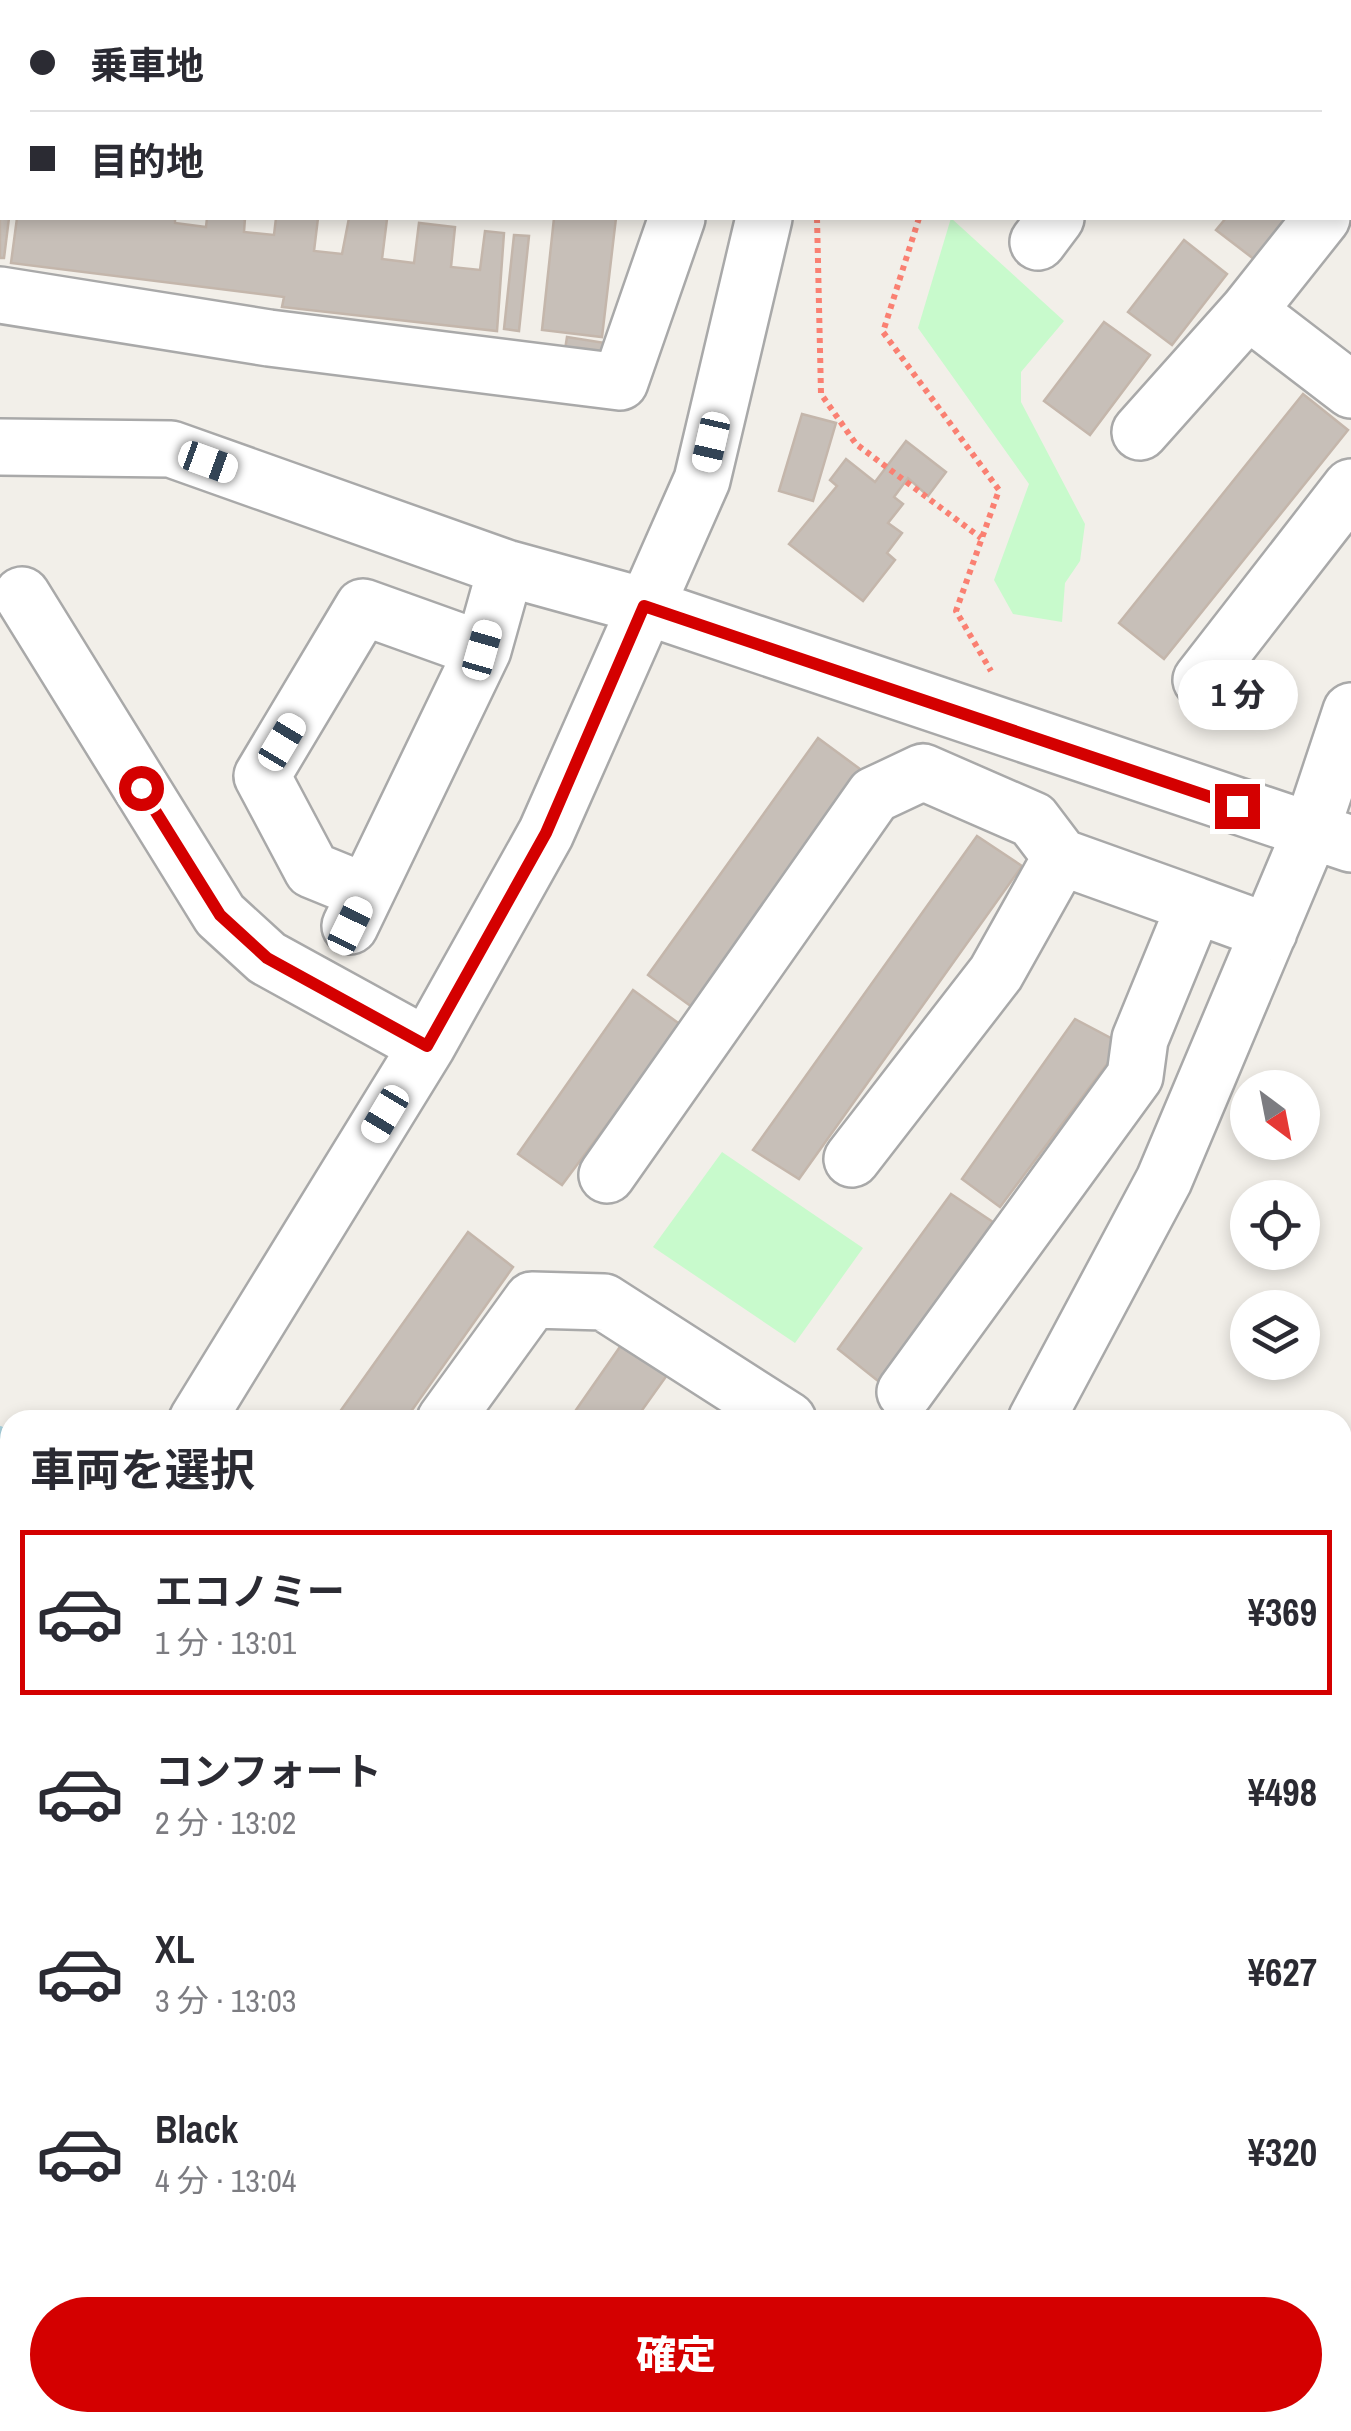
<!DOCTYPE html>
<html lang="ja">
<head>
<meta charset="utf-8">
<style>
	body { margin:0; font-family:"Archivo Narrow","Noto Sans JP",sans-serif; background:#f7f7f7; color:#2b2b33; height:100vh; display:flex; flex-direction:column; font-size:38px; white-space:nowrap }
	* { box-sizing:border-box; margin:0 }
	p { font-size:32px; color:#7c7c81 }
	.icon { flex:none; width:55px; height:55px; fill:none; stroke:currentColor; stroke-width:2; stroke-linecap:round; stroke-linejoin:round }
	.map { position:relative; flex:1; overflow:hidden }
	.panel { position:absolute; left:0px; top:1410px; width:1352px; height:1022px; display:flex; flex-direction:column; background:#fff; border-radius:30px 30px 0 0; box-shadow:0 5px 15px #0003 }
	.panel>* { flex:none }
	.banner { position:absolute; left:0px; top:0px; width:1352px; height:220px; box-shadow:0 5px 15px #0003; display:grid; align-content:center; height:220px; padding:0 30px; background:#fff }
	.needle { width:65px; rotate:148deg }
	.fabs { position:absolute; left:1230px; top:1070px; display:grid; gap:20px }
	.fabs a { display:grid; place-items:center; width:90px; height:90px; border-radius:50%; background:#fff; box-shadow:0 5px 15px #0003; font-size:50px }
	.end { position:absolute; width:45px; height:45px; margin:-22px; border:12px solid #d40000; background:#fff; box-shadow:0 0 0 5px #fff }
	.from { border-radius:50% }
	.bubble { position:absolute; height:70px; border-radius:35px; background:#fff; box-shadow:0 5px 15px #0003; font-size:32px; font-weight:800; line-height:70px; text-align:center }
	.car { position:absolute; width:30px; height:60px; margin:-30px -15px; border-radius:12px; box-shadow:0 0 8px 2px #0007; background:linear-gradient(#fff 24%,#345 0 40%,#fff 0 76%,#345 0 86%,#fff 0) }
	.banner b { display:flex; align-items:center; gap:35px; height:95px; font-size:38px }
	.banner b+b { border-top:2px solid #e1e1e2 }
	.banner i { width:25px; height:25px; background:#2b2b33 }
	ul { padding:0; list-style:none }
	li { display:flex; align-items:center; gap:30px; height:165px; margin:0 20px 15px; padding:0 10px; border:5px solid transparent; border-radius:0px }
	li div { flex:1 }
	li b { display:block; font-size:38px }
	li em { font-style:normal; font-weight:800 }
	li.on { border-color:#d40000 }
	li>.icon { width:90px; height:90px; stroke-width:1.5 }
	h2 { padding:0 30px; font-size:45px; line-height:120px }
	.action { display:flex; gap:20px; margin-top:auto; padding:20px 30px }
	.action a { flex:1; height:115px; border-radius:60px; background:#d40000; color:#fff; font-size:40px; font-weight:800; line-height:115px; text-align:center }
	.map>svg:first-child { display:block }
	.park { fill:#c8facc }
	.parking { fill:#e2e2e2 }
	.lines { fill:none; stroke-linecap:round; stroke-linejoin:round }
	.stream { stroke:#aad3df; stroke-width:12 }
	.building { fill:#c7bfb8; stroke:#c4b6ab; stroke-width:2.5 }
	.minor-casing { stroke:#a9a9a9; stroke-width:60 }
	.path { stroke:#fa8072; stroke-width:6; stroke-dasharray:5 5; stroke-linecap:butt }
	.minor { stroke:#fff; stroke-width:55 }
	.route { stroke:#d40000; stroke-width:12 }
</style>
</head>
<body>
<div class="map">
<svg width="1351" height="2431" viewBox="0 0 1351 2431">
	<rect width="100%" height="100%" fill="#f2efe9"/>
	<path class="park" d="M 951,218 L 1064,321 L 1021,372 L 1021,402 L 1085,524 L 1080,561 L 1065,583 L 1062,622 L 1013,614 L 994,580 L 1029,484 L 918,328 Z
		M 722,1152 L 863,1248 L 795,1343 L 653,1247 Z"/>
	<path class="parking" d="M 1351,1844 L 1351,2138 L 1343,2140 L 1342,1846 Z"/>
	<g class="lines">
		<path class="stream" d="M 0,1432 L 10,1448
			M 0,1846 L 10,1834"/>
	</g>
	<path class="building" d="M 380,0 L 574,0 L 590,2 L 379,2 Z
		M 1140,0 L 1206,0 L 1138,2 Z
		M 0,162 L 2,218 L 9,218 L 4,258 L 0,258 Z
		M 17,218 L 175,218 L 175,223 L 206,227 L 207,218 L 245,218 L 244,232 L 274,235 L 276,218 L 318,218 L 314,251 L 342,254 L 349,218 L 378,218 L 387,219 L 382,259 L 414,263 L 419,223 L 455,227 L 451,267 L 480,270 L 485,231 L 504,233 L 497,331 L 282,307 L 284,297 L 11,263 Z
		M 554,218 L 616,218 L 602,337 L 542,330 Z
		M 1226,218 L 1295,218 L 1259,263 L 1216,230 Z
		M 514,235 L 529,236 L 519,331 L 504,329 Z
		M 1184,240 L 1227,274 L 1172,345 L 1128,312 Z
		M 1104,322 L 1150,355 L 1090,435 L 1044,401 Z
		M 567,337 L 605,343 L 602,362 L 564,356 Z
		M 1303,394 L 1348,430 L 1164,659 L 1119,623 Z
		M 802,414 L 836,423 L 813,501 L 779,491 Z
		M 906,441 L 946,472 L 928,496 L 908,478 L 894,497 L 903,504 L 888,523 L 902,533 L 887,553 L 895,560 L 863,601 L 789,544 L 837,486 L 830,480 L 846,459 L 875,482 Z
		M 818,738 L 860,769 L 692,1007 L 648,975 Z
		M 977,836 L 1022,866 L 799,1179 L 753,1150 Z
		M 633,990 L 681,1025 L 562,1185 L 518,1154 Z
		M 1075,1019 L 1122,1044 L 1000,1207 L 962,1179 Z
		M 951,1194 L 993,1222 L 878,1381 L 838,1349 Z
		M 468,1232 L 513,1267 L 405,1420 L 334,1420 Z
		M 622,1344 L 670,1371 L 635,1420 L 569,1420 Z"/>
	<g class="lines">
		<g class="minor-casing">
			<path id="minor" d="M 790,2 L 791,0
				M 1235,2 L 1237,0
				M 1350,182 L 1351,181
				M 1038,242 L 1056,218
				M 0,295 L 269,338 L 620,382 L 677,218
				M 1248,311 L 1351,390
				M 1140,432 L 1248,311 L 1322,218
				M 0,447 L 171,449 L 506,568 L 644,606 L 1351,844
				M 22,595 L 220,915 L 267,958 L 427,1046
				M 1201,680 L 1351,487
				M 366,892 L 312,870 L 262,776 L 363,607 L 483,650
				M 350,926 L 483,650 L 506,568
				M 852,1159 L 996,973 L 1061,857 L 1195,905
				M 607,1175 L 874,795 L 923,772 L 1033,820 L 1061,857
				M 905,1392 L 1135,1076 L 1140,1039 L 1195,905 L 1269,932
				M 197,1420 L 427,1046 L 546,833 L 702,480 L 764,218
				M 445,1420 L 532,1300 L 604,1302 L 788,1420
				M 1036,1420 L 1164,1180 L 1311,831 L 1351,711
				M 0,1544 L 10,1559
				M 0,1737 L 10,1721
				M 1342,1772 L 1351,1765
				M 0,2127 L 10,2118
				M 1342,2212 L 1351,2213
				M 1342,2392 L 1351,2293
				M 257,2431 L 258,2422
				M 1105,2431 L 1107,2422"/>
		</g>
		<path class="path" d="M 954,2 L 954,0
			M 817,218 L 821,394 L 856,444 L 981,538
			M 919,218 L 883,332 L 999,490 L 956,611 L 991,671"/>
		<use href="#minor" class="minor"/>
	</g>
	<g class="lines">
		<path class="route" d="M 141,788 L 220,915 L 267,958 L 427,1046 L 546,833 L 644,606 L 1237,806"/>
	</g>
</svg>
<div class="fabs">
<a><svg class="needle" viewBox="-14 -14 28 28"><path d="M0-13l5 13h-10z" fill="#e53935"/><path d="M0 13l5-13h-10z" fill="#7c7c81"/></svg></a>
<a><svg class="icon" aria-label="locate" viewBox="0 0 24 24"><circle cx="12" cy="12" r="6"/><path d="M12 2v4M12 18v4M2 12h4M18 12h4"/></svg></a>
<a><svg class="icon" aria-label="layers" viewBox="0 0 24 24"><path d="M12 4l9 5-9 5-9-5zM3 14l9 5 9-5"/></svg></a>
</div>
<i class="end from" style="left:141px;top:788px"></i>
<i class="end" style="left:1237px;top:806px"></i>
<div class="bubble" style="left:1178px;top:660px;width:120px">1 分</div>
<i class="car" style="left:711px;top:442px;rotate:193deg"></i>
<i class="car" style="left:208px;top:462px;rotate:110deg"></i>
<i class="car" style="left:482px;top:650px;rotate:16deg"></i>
<i class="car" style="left:282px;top:742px;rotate:31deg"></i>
<i class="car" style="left:350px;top:926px;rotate:26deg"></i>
<i class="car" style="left:385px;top:1114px;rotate:211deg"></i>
<div class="banner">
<b><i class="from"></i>乗車地</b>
<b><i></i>目的地</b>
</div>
<section class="panel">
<h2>車両を選択</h2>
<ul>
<li class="on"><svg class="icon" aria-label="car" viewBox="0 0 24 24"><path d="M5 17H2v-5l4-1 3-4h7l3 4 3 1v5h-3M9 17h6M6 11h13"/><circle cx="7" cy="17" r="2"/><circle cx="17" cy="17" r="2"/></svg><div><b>エコノミー</b><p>1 分 · 13:01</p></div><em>¥369</em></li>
<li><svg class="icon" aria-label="car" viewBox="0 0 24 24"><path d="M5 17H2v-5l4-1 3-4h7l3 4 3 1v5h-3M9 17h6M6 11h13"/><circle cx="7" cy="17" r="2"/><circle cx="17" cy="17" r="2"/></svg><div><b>コンフォート</b><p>2 分 · 13:02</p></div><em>¥498</em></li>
<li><svg class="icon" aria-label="car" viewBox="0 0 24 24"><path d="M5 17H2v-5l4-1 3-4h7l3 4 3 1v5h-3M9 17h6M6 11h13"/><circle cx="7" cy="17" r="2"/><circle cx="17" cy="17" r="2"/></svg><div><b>XL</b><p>3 分 · 13:03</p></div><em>¥627</em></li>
<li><svg class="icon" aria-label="car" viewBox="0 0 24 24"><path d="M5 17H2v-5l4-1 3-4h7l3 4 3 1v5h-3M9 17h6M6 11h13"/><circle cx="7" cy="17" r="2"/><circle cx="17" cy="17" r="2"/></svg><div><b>Black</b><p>4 分 · 13:04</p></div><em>¥320</em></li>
</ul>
<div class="action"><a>確定</a></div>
</section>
</div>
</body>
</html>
